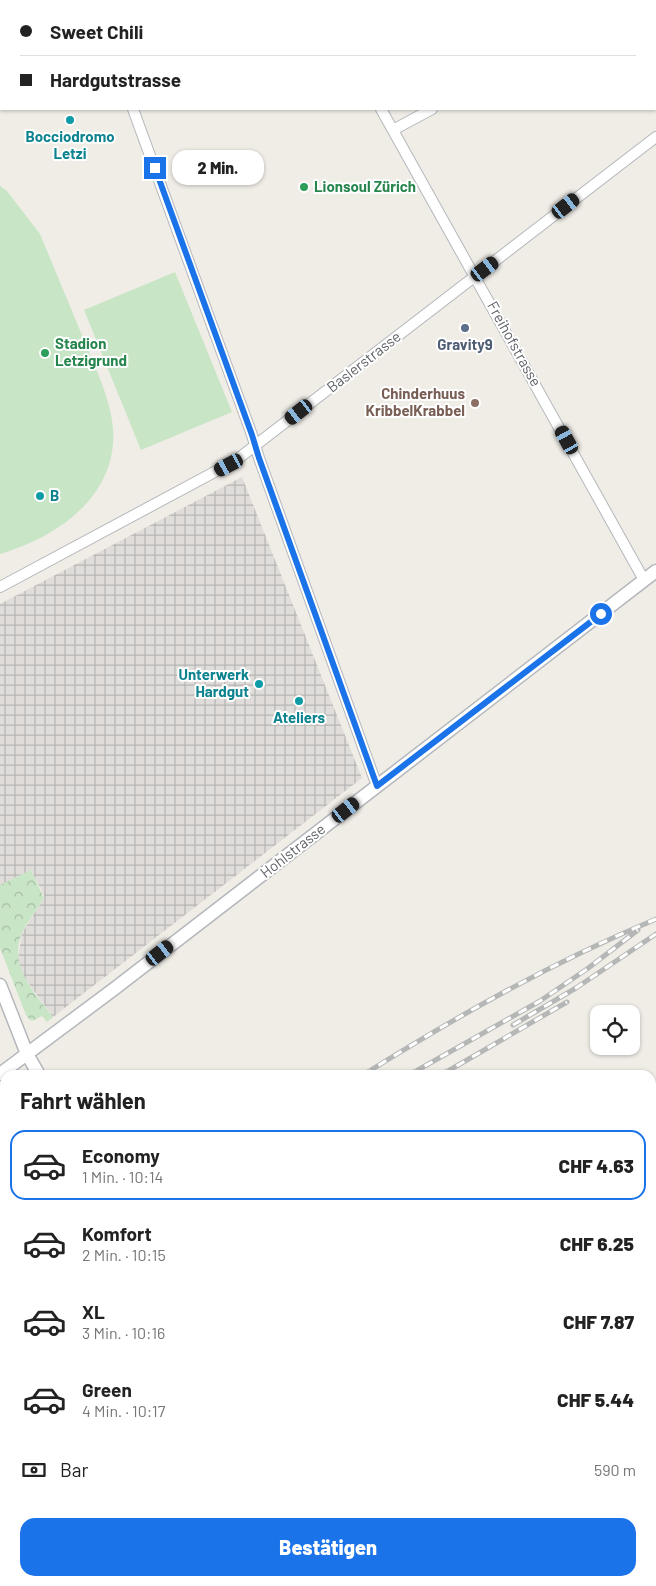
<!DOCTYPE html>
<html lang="de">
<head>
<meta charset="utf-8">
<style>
	body { margin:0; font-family:Barlow,sans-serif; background:#f2f2f2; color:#222; height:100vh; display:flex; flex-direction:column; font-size:19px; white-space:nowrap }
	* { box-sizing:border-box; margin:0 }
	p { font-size:16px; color:#767676 }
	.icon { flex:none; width:28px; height:28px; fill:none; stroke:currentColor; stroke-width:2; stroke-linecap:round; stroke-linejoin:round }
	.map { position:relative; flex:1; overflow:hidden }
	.side { position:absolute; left:0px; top:1070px; width:656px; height:516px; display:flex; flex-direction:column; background:#fff; border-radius:15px 15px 0 0; box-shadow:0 1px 4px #0004 }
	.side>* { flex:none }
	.hud { position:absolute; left:0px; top:0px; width:656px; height:110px; box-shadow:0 1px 4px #0004; display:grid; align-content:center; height:110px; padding:0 20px; background:#fff }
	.fabs { position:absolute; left:590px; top:1005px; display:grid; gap:10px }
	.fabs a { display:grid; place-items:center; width:50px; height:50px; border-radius:10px; background:#fff; box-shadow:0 1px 4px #0004; font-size:25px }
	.end { position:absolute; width:22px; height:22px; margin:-11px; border:6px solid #1a73e8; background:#fff; box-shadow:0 0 0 2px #fff }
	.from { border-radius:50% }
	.bubble { position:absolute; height:35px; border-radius:15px; background:#fff; box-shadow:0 1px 4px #0004; font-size:16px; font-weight:800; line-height:35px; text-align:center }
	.car { position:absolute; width:15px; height:30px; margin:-15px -8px; border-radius:6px; box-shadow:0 0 4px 1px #0007; background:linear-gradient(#222 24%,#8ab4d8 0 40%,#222 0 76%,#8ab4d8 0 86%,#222 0) }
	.hud b { display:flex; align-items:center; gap:18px; height:48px; font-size:19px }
	.hud b+b { border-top:1px solid #e0e0e0 }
	.hud i { width:12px; height:12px; background:#222 }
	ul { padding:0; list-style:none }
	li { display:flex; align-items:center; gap:15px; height:70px; margin:0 10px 8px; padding:0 10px; border:2px solid transparent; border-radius:15px }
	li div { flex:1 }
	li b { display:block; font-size:19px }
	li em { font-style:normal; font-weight:800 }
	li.current { border-color:#1a73e8 }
	li>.icon { width:45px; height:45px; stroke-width:1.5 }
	h2 { padding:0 20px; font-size:22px; line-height:60px }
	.pay { display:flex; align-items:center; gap:12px; height:55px; padding:0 20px; font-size:19px }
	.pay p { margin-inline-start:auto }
	.action { display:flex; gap:10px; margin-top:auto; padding:10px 20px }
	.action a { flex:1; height:58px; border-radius:15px; background:#1a73e8; color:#fff; font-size:20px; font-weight:800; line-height:58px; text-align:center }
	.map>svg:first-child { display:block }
	.industrial { fill:url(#industrial-grid) }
	.grass { fill:#c8e5c6 }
	.park { fill:url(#park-crowns) }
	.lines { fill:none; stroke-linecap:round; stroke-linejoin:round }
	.minor-casing { stroke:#b4b7bb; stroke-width:12 }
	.tertiary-casing { stroke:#b4b7bb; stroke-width:15 }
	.minor { stroke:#fff; stroke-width:10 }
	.tertiary { stroke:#fff; stroke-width:12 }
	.tram { stroke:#b5b6b6; stroke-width:1 }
	.rail-casing { stroke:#b5b6b6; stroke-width:5 }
	.rail { stroke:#fff; stroke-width:3; stroke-dasharray:9; stroke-linecap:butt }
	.route { stroke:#1a73e8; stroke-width:6 }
	.culture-dot { fill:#0f9aa8; stroke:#fff; stroke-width:2 }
	.leisure-dot { fill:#2e9e5b; stroke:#fff; stroke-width:2 }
	.service-dot { fill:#5c6f8a; stroke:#fff; stroke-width:2 }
	.education-dot { fill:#8d6e63; stroke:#fff; stroke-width:2 }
	.labels { text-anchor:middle; stroke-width:4; stroke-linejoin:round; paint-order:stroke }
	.culture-label { font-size:15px; font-weight:bold; fill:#0d838f; stroke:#fff }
	.leisure-label { font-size:15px; font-weight:bold; fill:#27864d; stroke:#fff; text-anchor:start }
	.street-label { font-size:15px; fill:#5f6266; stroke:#fff }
	.service-label { font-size:15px; font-weight:bold; fill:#4e5e75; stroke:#fff }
	.education-label { font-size:15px; font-weight:bold; fill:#785e54; stroke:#fff; text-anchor:end }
</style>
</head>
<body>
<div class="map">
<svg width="656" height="1586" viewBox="0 0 656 1586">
	<defs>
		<pattern id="industrial-grid" width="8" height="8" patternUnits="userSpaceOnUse" patternTransform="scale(1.25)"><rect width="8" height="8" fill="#dfdcd9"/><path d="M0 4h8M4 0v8" fill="none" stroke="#b8b6b4"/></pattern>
		<pattern id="park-crowns" width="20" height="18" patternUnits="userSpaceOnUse" patternTransform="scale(1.25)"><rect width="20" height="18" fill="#c8e5c6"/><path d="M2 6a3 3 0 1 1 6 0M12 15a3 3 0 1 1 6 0" fill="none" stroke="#a6bda5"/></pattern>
	</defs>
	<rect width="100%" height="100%" fill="#f0ede7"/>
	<path class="industrial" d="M 242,477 L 362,778 L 53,1017 L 21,973 L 18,958 L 22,933 L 44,898 L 44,895 L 31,870 L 0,885 L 0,604 Z
		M 656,1279 L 656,1586 L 140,1586 L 148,1581 L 651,1581 L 651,1284 Z"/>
	<path class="grass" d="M 0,186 L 7,191 L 40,234 L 101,381 C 108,401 115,422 113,444 C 108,503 52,539 0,554 Z
		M 175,272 L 232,412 L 141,450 L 84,310 Z"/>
	<path class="park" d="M 31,870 L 44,898 C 38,908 31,917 25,927 C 5,962 33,991 53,1017 L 47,1022 L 42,1016 L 32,1021 L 29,1019 L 26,1015 L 0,948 L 0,885 Z"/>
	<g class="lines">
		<g class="minor-casing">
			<path id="minor" d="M 19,0 L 19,1
				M 114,0 L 114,1
				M 321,0 L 322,1
				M 548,0 L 548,1
				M 615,1 L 616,0
				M 133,109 L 252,435 L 259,458 L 377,786
				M 381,109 L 644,580
				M 393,130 L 432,109
				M 0,587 L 235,461 L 656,137"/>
		</g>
		<g class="tertiary-casing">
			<path id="tertiary" d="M 158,1 L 161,0
				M 198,1 L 202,0
				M 0,78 L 1,77
				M 0,94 L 1,93
				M 0,985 L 27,1054 L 39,1075
				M 0,1074 L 114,989 L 656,571
				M 0,1091 L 5,1090
				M 550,1581 L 551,1586"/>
		</g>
		<use href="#minor" class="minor"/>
		<use href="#tertiary" class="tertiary"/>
		<path class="tram" d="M 170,1 L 172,0
			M 180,1 L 182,0
			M 0,84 L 1,83"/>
		<g class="rail-casing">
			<path id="rail" d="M 513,1025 L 576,988 L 656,934
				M 363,1075 C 459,1015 551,963 656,919
				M 409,1075 L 540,1001 L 587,969 L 638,930
				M 441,1075 L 567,1002
				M 651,1112 L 656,1108
				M 651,1138 L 656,1132
				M 651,1265 L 656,1261
				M 651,1275 L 656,1271
				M 0,1326 L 5,1322
				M 651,1357 L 656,1327
				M 0,1383 L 5,1379
				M 0,1394 L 5,1390
				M 0,1405 L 5,1401
				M 651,1471 L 656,1468
				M 651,1485 L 656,1481
				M 651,1533 L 656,1562
				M 363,1581 L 386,1586
				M 392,1581 L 410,1586
				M 10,1586 L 17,1581
				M 29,1586 L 37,1581
				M 58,1586 L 65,1581
				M 96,1586 L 114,1581
				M 120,1586 L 142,1581
				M 211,1586 L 250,1581
				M 484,1586 L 492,1581
				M 498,1586 L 506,1581
				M 512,1586 L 519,1581"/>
		</g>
		<use href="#rail" class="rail"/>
	</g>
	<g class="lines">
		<path class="route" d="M 155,168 L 252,435 L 259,458 L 377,786 L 601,614"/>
	</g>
	<g class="culture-dot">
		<circle cx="70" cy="120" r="5"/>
		<circle cx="40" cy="496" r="5"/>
		<circle cx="259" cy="684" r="5"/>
		<circle cx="299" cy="701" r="5"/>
	</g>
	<g class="leisure-dot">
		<circle cx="304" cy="187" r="5"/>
		<circle cx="45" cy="353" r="5"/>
	</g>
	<circle class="service-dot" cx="465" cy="328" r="5"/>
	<circle class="education-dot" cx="475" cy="403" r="5"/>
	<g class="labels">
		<g class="culture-label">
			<text x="70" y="142">Bocciodromo<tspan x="70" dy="17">Letzi</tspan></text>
			<text x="50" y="501" text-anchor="start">B</text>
			<text x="249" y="680" text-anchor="end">Unterwerk<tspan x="249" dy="17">Hardgut</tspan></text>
			<text x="299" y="723">Ateliers</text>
		</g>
		<g class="leisure-label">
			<text x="314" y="192">Lionsoul Zürich</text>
			<text x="55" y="349">Stadion<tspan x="55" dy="17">Letzigrund</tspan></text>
		</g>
		<g class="street-label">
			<text transform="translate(514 344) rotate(61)" y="5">Freihofstrasse</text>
			<text transform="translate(364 362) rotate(-38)" y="5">Baslerstrasse</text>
			<text transform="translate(293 851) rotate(-38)" y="5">Hohlstrasse</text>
		</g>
		<g class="service-label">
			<text x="465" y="350">Gravity9</text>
		</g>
		<g class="education-label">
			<text x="465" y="399">Chinderhuus<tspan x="465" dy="17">KribbelKrabbel</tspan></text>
		</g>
	</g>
</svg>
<div class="fabs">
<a><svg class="icon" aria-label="locate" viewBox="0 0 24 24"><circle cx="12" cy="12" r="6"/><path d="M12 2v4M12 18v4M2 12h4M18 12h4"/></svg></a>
</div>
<i class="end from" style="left:601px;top:614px"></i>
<i class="end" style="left:155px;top:168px"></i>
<div class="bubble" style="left:172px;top:150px;width:92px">2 Min.</div>
<i class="car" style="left:566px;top:206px;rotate:52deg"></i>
<i class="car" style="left:485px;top:269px;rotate:53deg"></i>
<i class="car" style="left:299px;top:412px;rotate:232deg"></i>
<i class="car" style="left:567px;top:440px;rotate:331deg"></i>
<i class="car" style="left:229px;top:465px;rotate:242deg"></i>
<i class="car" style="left:346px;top:810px;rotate:52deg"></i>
<i class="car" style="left:160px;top:953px;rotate:52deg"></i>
<div class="hud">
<b><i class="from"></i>Sweet Chili</b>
<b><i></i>Hardgutstrasse</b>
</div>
<section class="side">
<h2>Fahrt wählen</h2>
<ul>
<li class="current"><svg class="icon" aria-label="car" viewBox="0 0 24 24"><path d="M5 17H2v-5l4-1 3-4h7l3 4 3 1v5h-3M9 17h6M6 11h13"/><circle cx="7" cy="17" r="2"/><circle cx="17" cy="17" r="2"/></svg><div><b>Economy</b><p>1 Min. · 10:14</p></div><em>CHF 4.63</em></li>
<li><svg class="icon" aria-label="car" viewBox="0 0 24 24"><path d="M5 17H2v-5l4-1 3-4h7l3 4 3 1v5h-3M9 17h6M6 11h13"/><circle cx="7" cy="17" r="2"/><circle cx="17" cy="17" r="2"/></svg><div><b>Komfort</b><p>2 Min. · 10:15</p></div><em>CHF 6.25</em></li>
<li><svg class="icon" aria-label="car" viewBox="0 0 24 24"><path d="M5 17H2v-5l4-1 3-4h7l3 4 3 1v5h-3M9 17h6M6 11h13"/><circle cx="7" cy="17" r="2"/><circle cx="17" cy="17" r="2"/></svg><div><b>XL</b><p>3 Min. · 10:16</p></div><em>CHF 7.87</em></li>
<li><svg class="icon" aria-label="car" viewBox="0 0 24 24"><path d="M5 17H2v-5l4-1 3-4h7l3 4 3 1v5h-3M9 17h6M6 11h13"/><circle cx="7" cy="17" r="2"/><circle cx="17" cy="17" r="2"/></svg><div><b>Green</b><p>4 Min. · 10:17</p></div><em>CHF 5.44</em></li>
</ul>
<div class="pay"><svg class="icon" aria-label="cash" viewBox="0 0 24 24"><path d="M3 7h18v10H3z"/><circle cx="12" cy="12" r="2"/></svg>Bar<p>590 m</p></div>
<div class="action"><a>Bestätigen</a></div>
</section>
</div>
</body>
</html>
